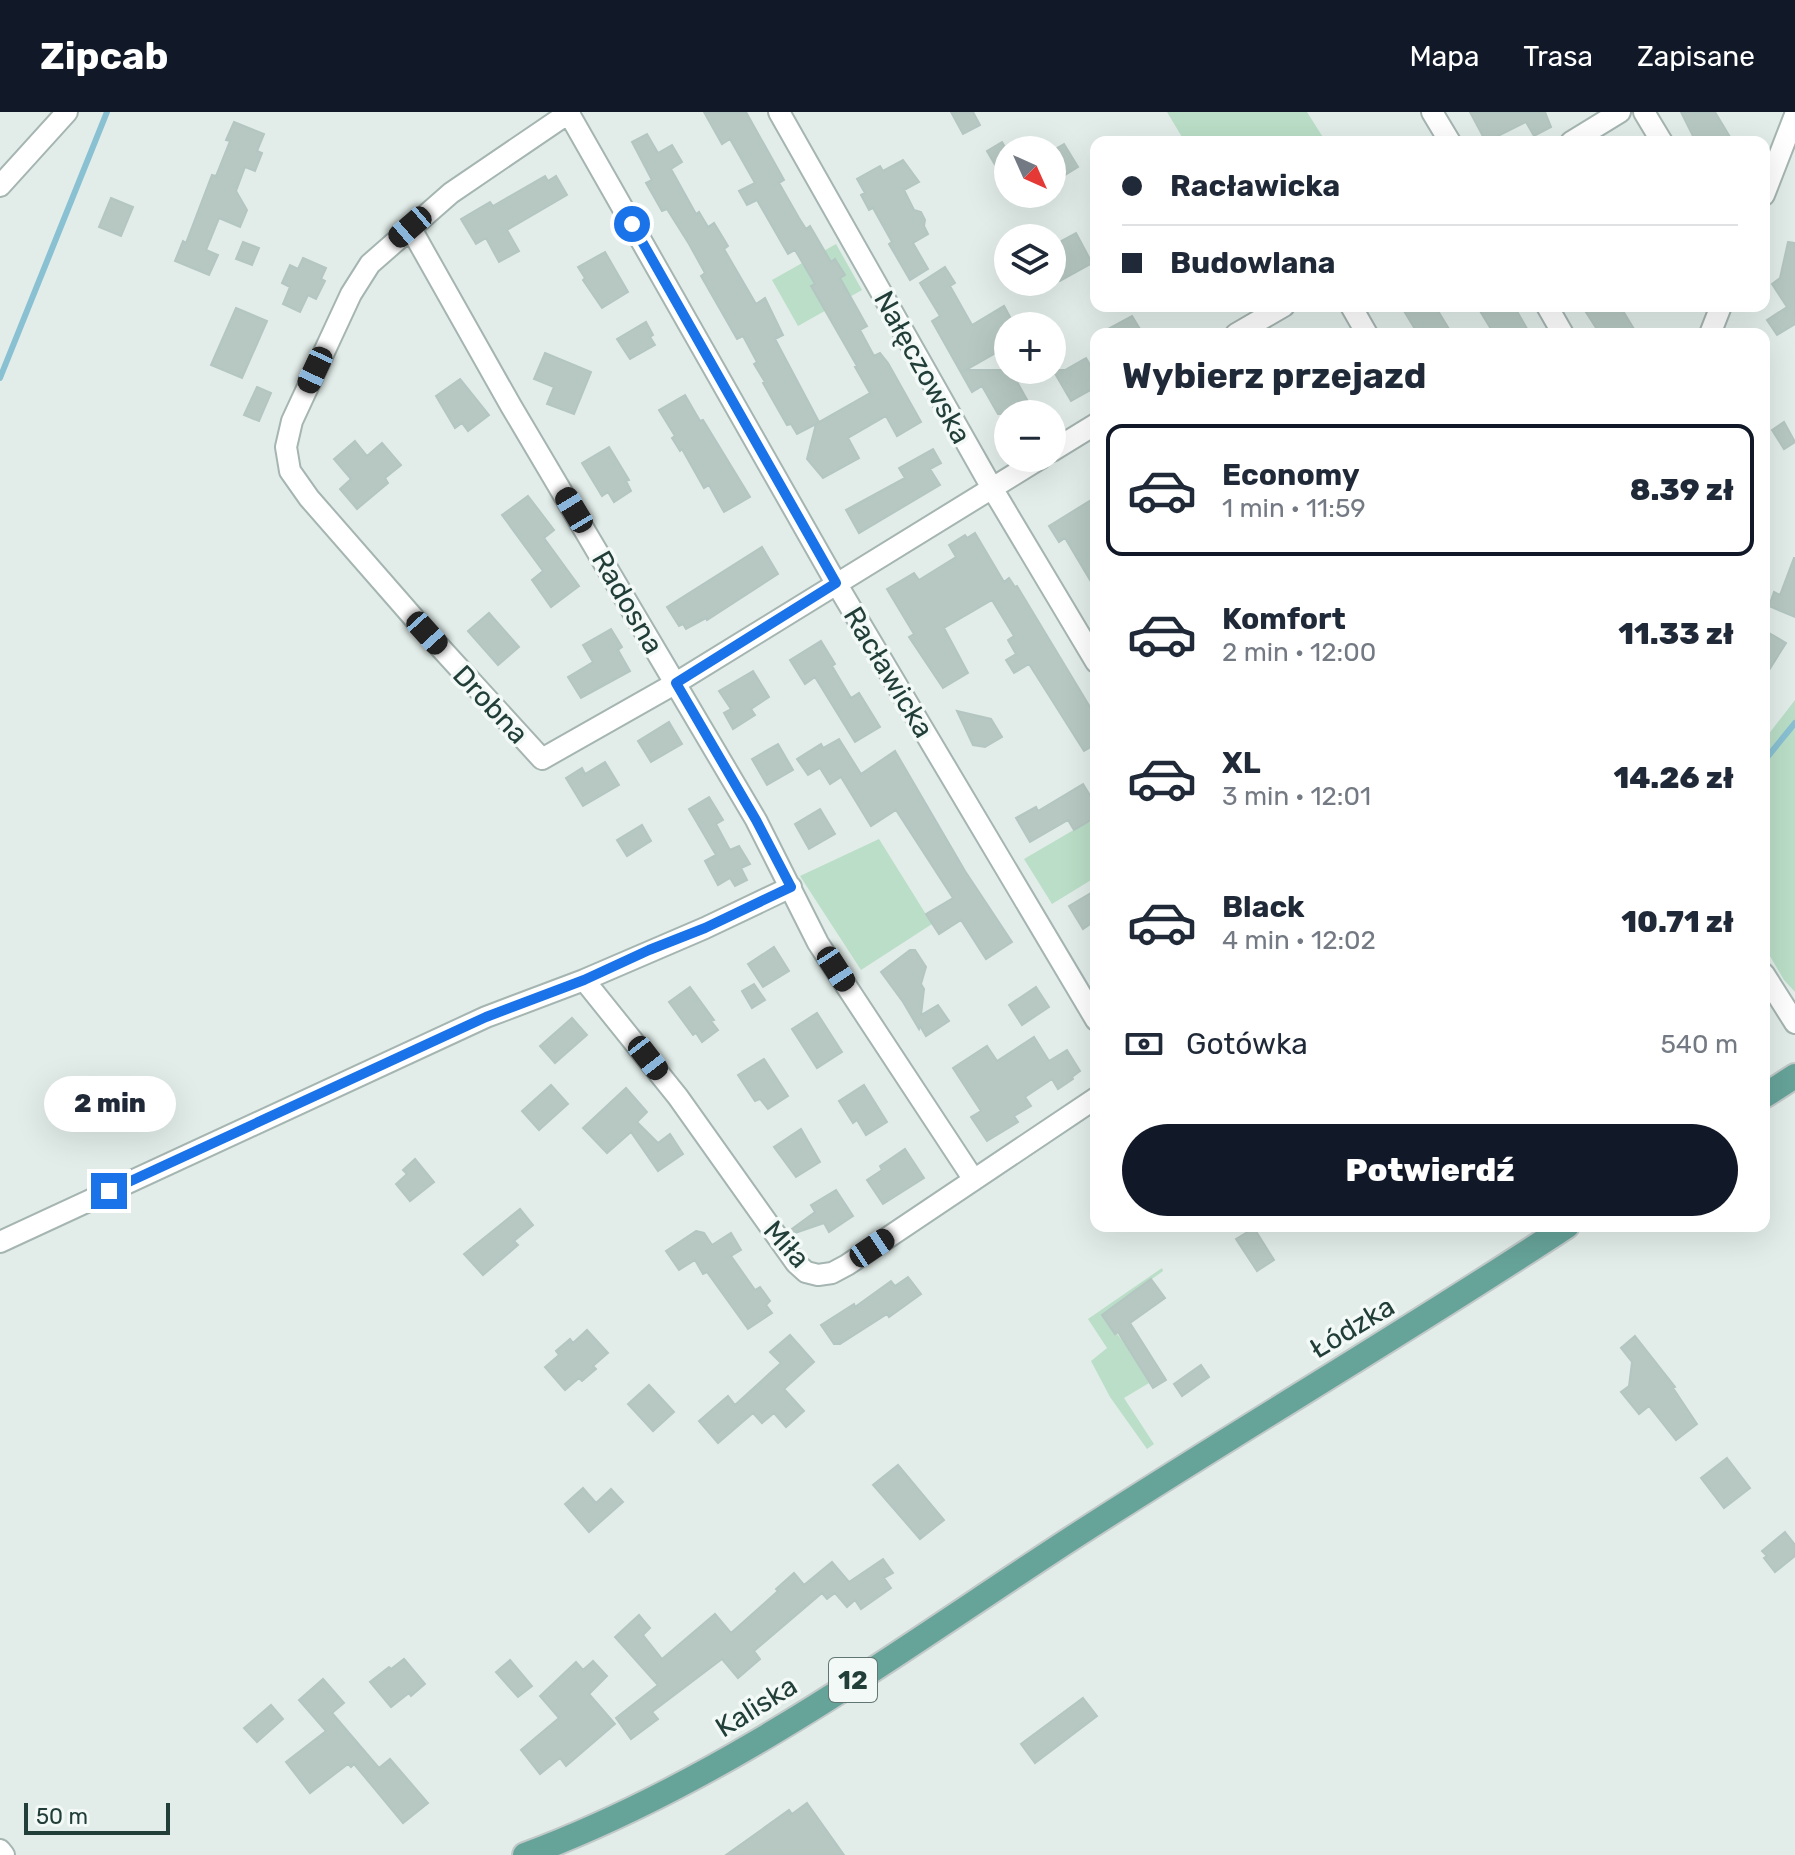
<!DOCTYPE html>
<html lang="pl">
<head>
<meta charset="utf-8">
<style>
	body { margin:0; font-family:Rubik,sans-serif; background:#f2f2f3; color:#1f2937; height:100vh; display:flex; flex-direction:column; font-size:30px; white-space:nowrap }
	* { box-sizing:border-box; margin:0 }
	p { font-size:26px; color:#747a83 }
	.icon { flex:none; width:44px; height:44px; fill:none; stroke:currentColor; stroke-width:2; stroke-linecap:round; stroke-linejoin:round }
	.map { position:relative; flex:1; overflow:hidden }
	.panel { position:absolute; left:1090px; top:216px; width:680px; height:904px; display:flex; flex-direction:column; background:#fff; border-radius:16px; box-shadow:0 8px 32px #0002 }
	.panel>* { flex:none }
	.top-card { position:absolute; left:1090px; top:24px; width:680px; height:176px; border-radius:16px; box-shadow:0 8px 32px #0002; display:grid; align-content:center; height:176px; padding:0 32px; background:#fff }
	.needle { width:52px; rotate:135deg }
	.fabs { position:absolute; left:994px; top:24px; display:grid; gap:16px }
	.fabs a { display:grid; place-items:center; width:72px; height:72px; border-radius:50%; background:#fff; box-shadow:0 8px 32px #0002; font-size:40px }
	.scale { position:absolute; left:24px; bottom:20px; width:146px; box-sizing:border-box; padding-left:8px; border:4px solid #223e39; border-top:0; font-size:22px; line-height:28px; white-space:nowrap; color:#223e39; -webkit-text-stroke:6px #f3f9f6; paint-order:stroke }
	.end { position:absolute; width:36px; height:36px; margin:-18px; border:10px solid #1a73e8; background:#fff; box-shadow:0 0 0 4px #fff }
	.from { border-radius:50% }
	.bubble { position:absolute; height:56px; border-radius:28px; background:#fff; box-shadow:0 8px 32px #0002; font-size:26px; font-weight:800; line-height:56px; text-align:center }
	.car { position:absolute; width:24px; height:48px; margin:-24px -12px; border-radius:10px; box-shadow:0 0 6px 2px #0007; background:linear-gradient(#222 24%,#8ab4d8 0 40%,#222 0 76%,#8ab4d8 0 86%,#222 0) }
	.top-card b { display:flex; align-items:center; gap:28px; height:76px; font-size:30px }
	.top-card b+b { border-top:2px solid #e0e1e3 }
	.top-card i { width:20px; height:20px; background:#1f2937 }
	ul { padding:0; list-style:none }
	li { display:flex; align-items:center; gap:24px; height:132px; margin:0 16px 12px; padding:0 16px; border:4px solid transparent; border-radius:16px }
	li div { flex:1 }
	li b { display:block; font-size:30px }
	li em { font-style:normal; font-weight:800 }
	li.selected { border-color:#111827 }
	li>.icon { width:72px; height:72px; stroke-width:1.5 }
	h2 { padding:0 32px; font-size:36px; line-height:96px }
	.pay { display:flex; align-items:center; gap:20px; height:88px; padding:0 32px; font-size:30px }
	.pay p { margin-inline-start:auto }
	.cta { display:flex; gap:16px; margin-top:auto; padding:16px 32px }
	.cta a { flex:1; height:92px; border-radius:48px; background:#111827; color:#fff; font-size:32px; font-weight:800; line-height:92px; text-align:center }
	header { display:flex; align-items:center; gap:48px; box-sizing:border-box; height:112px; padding:0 40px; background:#111827; color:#fff }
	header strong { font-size:38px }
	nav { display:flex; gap:44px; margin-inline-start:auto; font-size:28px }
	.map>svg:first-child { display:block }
	.green { fill:#badec7 }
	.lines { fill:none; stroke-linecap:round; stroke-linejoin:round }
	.stream { stroke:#89c1d3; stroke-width:6 }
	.building { fill:#b7c8c2; stroke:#b4c6c1; stroke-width:2 }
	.minor-casing { stroke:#a5b5b1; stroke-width:24 }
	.major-casing { stroke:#c1c9c8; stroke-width:28 }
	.minor { stroke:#fff; stroke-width:20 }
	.major { stroke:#66a399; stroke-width:24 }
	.route { stroke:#1a73e8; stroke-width:10 }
	.labels { text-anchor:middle; stroke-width:7; stroke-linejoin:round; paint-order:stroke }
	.shield { fill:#f3f9f6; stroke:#617672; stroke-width:2 }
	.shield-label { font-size:26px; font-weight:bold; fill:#223e39 }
	.street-label { font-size:28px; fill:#223e39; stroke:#f3f9f6 }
</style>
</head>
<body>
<header>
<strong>Zipcab</strong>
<nav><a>Mapa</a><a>Trasa</a><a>Zapisane</a></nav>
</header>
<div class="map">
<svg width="1795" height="1743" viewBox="0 0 1795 1743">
	<rect width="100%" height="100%" fill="#e2ede9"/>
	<path class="green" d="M 1167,0 L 1307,0 L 1326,30 L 1185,30 Z
		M 836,132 L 862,178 L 798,214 L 772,168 Z
		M 1795,588 L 1795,880 L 1784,868 L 1764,834 L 1764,628 Z
		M 1089,709 L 1096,721 L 1096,765 L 1052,792 L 1024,747 Z
		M 879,727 L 932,812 L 861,858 L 800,764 Z
		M 1162,1156 L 1163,1159 L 1102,1203 L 1125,1232 L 1149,1271 L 1124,1286 L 1154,1332 L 1147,1337 L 1110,1285 L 1091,1249 L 1107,1236 L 1088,1207 Z"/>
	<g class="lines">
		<path class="stream" d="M 0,266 L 107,0
			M 1764,649 L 1795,611"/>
	</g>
	<path class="building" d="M 704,0 L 746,0 L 784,68 L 779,71 L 799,106 L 806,117 L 810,114 L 831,150 L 835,147 L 845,163 L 840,166 L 867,214 L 860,218 L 874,244 L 880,241 L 888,251 L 921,310 L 897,324 L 886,304 L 848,326 L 859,346 L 823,366 L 807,347 L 816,312 L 797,322 L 791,312 L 787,313 L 763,271 L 765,270 L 754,252 L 757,250 L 743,224 L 737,227 L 701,164 L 705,161 L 689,132 L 667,97 L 662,99 L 646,71 L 652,68 L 632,30 L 647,22 L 658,41 L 672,33 L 682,50 L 671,57 L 696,102 L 699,100 L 708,115 L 714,111 L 728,134 L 724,137 L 756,192 L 765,186 L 783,223 L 775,227 L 819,310 L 870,281 L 855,255 L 857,254 L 811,174 L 815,172 L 795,138 L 788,142 L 757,88 L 747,93 L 739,79 L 755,71 L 730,27 L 722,32 Z
		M 951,0 L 973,0 L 980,13 L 963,22 Z
		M 1470,0 L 1545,0 L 1551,15 L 1534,24 L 1526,10 L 1486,30 Z
		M 1681,0 L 1715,0 L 1733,30 L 1696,30 Z
		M 234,10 L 264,22 L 257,39 L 262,41 L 255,59 L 245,55 L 236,79 L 247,98 L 240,115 L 219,106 L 206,138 L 218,143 L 209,163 L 175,149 L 183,129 L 186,131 L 212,63 L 216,64 L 230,29 L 226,28 Z
		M 1002,30 L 1008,40 L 1008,53 L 998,58 L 987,39 Z
		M 1064,32 L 1078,55 L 1052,71 L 1052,39 Z
		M 903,48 L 919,70 L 904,78 L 914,98 L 921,100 L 925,108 L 924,114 L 928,122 L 913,131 L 928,157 L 910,168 L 889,132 L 892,130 L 873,96 L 869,98 L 861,83 L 865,81 L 857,67 L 880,54 L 883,59 Z
		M 545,64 L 548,69 L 556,64 L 567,83 L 507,118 L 519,139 L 499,150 L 486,126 L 476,132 L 461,107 L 490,90 L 493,94 Z
		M 111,86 L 133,95 L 121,124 L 99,115 Z
		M 1076,121 L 1092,151 L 1060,169 L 1052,154 L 1052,134 Z
		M 243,130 L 259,136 L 252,153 L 236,147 Z
		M 1788,130 L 1795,131 L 1795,212 L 1777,223 L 1767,208 L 1787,195 L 1772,172 L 1780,166 Z
		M 605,140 L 628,180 L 602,196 L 583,168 L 585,166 L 578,155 Z
		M 303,146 L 326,156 L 321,167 L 325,169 L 316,187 L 308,183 L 300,200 L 283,192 L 290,175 L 282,171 L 290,153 L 298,157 Z
		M 945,155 L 955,171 L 950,174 L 972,213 L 1004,194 L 1015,214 L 1008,214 L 1008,234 L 966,258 L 1034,258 L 1016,268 L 1035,302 L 998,302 L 982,274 L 972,280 L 932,209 L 940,204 L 920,171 Z
		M 1401,194 L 1435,194 L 1452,222 L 1418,222 Z
		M 1477,194 L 1514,194 L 1530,222 L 1494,222 Z
		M 1582,194 L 1620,194 L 1637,222 L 1600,222 Z
		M 236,196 L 267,209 L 242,266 L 211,253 Z
		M 1132,204 L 1143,222 L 1099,222 Z
		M 646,210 L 653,223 L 650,225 L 655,233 L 630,247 L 617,227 Z
		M 545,241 L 591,260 L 574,302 L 547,292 L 554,275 L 534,267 Z
		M 1086,246 L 1096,263 L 1096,275 L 1071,289 L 1053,258 L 1065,258 Z
		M 460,267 L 489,303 L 468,319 L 462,311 L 455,316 L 436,284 Z
		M 257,275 L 271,281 L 259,309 L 244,303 Z
		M 685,283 L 700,309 L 703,308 L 750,385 L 724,400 L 709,373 L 704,376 L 682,337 L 680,339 L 672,326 L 675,324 L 659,298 Z
		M 1784,310 L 1795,330 L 1784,337 L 1772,318 Z
		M 355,329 L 367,344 L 382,331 L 401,353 L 385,366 L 388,371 L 357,397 L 340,377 L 351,367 L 334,347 Z
		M 609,335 L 629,368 L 626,369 L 631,379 L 614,390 L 608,380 L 602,384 L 582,351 Z
		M 933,337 L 941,351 L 930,357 L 940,373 L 859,421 L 846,398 L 905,366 L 899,356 Z
		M 528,384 L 554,418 L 544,426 L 579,474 L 551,495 L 532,468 L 543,459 L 502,403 Z
		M 1096,385 L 1096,478 L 1065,426 L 1059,430 L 1049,414 Z
		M 975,421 L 1004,470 L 1009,466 L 1015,475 L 1017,474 L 1096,605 L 1096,632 L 1084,639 L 1029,552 L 1014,561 L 1006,548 L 1016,542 L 1008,528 L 1014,524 L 992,488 L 944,516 L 968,561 L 943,576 L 909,525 L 914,522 L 887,477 L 914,461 L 919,468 L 956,445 L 949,433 L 965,423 L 967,426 Z
		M 762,435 L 778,462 L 707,508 L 706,506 L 686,517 L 683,512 L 679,514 L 667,495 Z
		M 1794,446 L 1795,446 L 1795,505 L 1769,494 L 1774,480 L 1780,483 Z
		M 489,501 L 519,535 L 498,553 L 468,519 Z
		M 611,517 L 622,535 L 618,538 L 630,559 L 581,586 L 568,565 L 593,550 L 583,533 Z
		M 1764,518 L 1786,531 L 1764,566 Z
		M 821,529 L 835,552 L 832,554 L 851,586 L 859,581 L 880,615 L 855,630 L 815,565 L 805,572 L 790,548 Z
		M 753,559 L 769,585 L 751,597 L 755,603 L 733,617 L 724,601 L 731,597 L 719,579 Z
		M 957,599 L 991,607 L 1002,625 L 985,635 L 973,633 Z
		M 669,610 L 682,632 L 651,650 L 638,629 Z
		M 839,627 L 861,662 L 895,639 L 965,759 L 1012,830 L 986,847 L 961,808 L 939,822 L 926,802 L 953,786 L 896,698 L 871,714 L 841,665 L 830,672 L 820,656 L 808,663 L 797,647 L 821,632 L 823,636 Z
		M 778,632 L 793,658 L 767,673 L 752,647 Z
		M 605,650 L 619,673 L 583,694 L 566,666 L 582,656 L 585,662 Z
		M 1083,672 L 1096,693 L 1096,705 L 1074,718 L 1068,708 L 1030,730 L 1016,706 L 1036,695 L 1038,699 Z
		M 709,685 L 723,708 L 716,712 L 730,738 L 739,734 L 750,752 L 741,756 L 747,768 L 735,774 L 730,766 L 718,773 L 705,749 L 716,743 L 689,697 Z
		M 820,697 L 835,722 L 809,737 L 795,712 Z
		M 642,713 L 651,729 L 627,744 L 617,728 Z
		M 1096,778 L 1096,808 L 1083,817 L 1069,794 Z
		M 774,835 L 789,859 L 763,875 L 748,852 Z
		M 910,838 L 915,838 L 926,855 L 921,872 L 924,877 L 921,903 L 938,893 L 949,909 L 926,924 L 920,914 L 919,917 L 903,890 L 881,860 Z
		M 754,872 L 765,888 L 752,896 L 742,879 Z
		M 690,875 L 714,908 L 711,909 L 718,918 L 702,930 L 696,921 L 693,923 L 669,890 Z
		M 1036,875 L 1049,895 L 1022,913 L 1009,893 Z
		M 817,901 L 842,940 L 817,956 L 792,917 Z
		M 572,906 L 587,923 L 555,951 L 540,934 Z
		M 1034,925 L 1049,949 L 1067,938 L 1080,959 L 1072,965 L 1073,967 L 1058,977 L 1052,967 L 1025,985 L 1031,994 L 1014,1004 L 1018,1010 L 987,1029 L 971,1005 L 981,999 L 953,956 L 987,934 L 997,949 Z
		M 764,947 L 788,984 L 768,997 L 760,987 L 755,989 L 738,963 Z
		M 551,973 L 568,992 L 539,1018 L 522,999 Z
		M 864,973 L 887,1010 L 866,1023 L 857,1008 L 853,1011 L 839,989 Z
		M 626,976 L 647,1000 L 637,1010 L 658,1031 L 670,1022 L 683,1042 L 658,1059 L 631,1020 L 607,1041 L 583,1016 Z
		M 801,1017 L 820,1050 L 796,1065 L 774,1035 Z
		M 905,1037 L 924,1066 L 883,1092 L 867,1068 L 882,1058 L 880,1054 Z
		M 415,1047 L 434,1070 L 410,1089 L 396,1072 L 407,1062 L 403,1058 Z
		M 836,1078 L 853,1104 L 829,1120 L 824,1111 L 792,1122 L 789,1119 L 815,1100 L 811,1093 Z
		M 520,1097 L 533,1113 L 514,1129 L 518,1133 L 483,1163 L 464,1142 Z
		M 1254,1116 L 1274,1148 L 1257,1159 L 1236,1127 Z
		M 696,1119 L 704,1121 L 712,1133 L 731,1121 L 741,1138 L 731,1144 L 755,1178 L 760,1175 L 770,1189 L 766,1193 L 772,1201 L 748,1217 L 707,1160 L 703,1162 L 695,1148 L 679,1158 L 666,1139 Z
		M 908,1165 L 921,1182 L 889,1205 L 887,1202 L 840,1232 L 834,1232 L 821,1213 L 854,1192 L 855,1195 L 891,1169 L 895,1174 Z
		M 1151,1167 L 1165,1186 L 1130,1211 L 1166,1268 L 1153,1276 L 1118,1220 L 1115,1222 L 1102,1203 Z
		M 587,1218 L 608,1241 L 593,1254 L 596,1257 L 582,1269 L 579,1266 L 565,1278 L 545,1255 L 559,1243 L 556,1239 L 570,1227 L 573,1231 Z
		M 790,1223 L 814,1250 L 784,1277 L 804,1299 L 786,1315 L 774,1301 L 762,1311 L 753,1301 L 718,1331 L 699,1309 L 728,1284 L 735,1293 L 781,1251 L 770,1240 Z
		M 1635,1224 L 1675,1275 L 1673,1276 L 1697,1312 L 1676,1328 L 1649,1294 L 1639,1302 L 1621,1280 L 1629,1274 L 1632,1250 L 1621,1236 Z
		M 1201,1253 L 1209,1265 L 1182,1284 L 1174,1272 Z
		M 649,1273 L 674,1300 L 653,1319 L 628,1292 Z
		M 1727,1346 L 1750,1376 L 1724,1396 L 1701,1366 Z
		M 898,1353 L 944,1408 L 920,1427 L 873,1373 Z
		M 583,1376 L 596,1391 L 611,1377 L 623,1390 L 589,1420 L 565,1392 Z
		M 1785,1420 L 1795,1433 L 1795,1444 L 1775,1460 L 1764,1446 L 1767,1444 L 1762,1439 Z
		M 883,1447 L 893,1461 L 884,1466 L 891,1476 L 861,1497 L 855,1488 L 847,1495 L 835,1481 L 827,1487 L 822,1481 L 754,1539 L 760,1547 L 738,1566 L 722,1547 L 652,1600 L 658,1607 L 631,1627 L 616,1606 L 658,1573 L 615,1525 L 639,1503 L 650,1516 L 643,1523 L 662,1547 L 715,1502 L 731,1521 L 778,1479 L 776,1477 L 794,1461 L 804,1473 L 832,1450 L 849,1470 Z
		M 404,1547 L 425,1572 L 411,1584 L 409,1581 L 391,1595 L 370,1570 L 389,1555 L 391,1557 Z
		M 510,1548 L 532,1574 L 518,1585 L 496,1560 Z
		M 593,1549 L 607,1564 L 589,1582 L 615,1612 L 566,1654 L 560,1646 L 540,1662 L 521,1638 L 559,1606 L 540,1584 L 576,1550 L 583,1558 Z
		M 323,1567 L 344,1591 L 332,1601 L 379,1656 L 390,1647 L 428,1691 L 403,1711 L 354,1652 L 351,1655 L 348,1652 L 310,1681 L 286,1650 L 326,1619 L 299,1588 Z
		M 1083,1586 L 1097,1604 L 1035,1651 L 1021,1632 Z
		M 271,1593 L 283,1607 L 257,1630 L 244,1616 Z
		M 807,1691 L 844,1743 L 726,1743 L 789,1698 L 792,1702 Z"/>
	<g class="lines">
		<g class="minor-casing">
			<path id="minor" d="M 568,0 L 836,471 L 1096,908
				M 570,0 L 451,81 L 370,152 L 351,182 L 292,309 L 286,335 L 290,359 L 309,386 L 427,521 L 542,647 L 676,571 L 1041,346
				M 779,0 L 992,376 L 1096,550
				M 1432,0 L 1450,30
				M 1644,0 L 1662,30
				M 1571,30 L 1620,0
				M 0,74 L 67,0
				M 1764,83 L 1795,3
				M 410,115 L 511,294 L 756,708 L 818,831 L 974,1068
				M 1351,194 L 1367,222
				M 1547,194 L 1563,222
				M 1236,222 L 1284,194
				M 1710,222 L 1721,194
				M 1052,339 L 1096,312
				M 1764,862 L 1795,911
				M 584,868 L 678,985 L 796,1151 L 806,1160 L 818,1163 L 832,1161 L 847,1153 L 1096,986
				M 0,1130 L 486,905 L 584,868 L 705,816 L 791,775
				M 0,1738 L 4,1743"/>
		</g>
		<g class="major-casing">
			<path id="major" d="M 1764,984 L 1795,964
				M 525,1743 C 722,1670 894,1542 1069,1428 C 1234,1321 1403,1222 1567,1114"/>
		</g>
		<use href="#minor" class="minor"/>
		<use href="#major" class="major"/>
	</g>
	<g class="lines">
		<path class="route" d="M 109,1079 L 486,905 L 584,868 L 649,838 L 705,816 L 791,775 L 756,708 L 676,571 L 836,471 L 632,112"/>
	</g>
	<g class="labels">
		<rect class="shield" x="829" y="1546" width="48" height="44" rx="6"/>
		<g class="shield-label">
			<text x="853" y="1577">12</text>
		</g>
		<g class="street-label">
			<text transform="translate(923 255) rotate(61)" y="10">Nałęczowska</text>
			<text transform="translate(628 490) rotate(60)" y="10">Radosna</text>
			<text transform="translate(889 560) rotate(59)" y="10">Racławicka</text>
			<text transform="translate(491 592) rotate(47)" y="10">Drobna</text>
			<text transform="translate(787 1132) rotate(48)" y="10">Miła</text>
			<text transform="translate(1352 1215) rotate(-31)" y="10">Łódzka</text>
			<text transform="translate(756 1594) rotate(-32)" y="10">Kaliska</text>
		</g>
	</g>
</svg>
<div class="fabs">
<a><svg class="needle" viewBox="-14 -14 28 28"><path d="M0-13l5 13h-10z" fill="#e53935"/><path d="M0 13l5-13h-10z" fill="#747a83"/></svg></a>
<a><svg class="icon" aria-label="layers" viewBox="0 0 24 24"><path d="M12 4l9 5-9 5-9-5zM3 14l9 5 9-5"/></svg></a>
<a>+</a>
<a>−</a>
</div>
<div class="scale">50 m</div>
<i class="end from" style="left:632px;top:112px"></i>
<i class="end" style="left:109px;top:1079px"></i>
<div class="bubble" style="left:44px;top:964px;width:132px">2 min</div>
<i class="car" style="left:410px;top:115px;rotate:229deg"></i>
<i class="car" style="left:315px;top:258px;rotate:205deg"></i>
<i class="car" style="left:574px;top:398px;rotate:329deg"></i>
<i class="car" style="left:427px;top:521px;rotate:138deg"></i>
<i class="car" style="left:836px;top:857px;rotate:147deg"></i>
<i class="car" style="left:648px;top:946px;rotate:142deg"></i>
<i class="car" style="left:872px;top:1136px;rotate:56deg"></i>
<div class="top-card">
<b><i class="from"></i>Racławicka</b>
<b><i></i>Budowlana</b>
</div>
<section class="panel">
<h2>Wybierz przejazd</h2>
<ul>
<li class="selected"><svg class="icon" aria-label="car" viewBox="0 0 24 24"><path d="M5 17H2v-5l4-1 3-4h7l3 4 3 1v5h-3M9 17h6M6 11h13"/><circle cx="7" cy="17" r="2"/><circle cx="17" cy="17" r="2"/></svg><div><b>Economy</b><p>1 min · 11:59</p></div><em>8.39 zł</em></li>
<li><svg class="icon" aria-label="car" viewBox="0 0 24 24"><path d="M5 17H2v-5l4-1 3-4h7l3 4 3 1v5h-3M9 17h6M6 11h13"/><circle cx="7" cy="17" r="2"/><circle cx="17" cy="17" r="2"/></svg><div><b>Komfort</b><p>2 min · 12:00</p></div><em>11.33 zł</em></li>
<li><svg class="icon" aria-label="car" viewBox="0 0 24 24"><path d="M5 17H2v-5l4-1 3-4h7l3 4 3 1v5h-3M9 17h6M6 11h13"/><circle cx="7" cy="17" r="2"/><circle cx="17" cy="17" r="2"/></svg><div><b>XL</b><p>3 min · 12:01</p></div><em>14.26 zł</em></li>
<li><svg class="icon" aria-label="car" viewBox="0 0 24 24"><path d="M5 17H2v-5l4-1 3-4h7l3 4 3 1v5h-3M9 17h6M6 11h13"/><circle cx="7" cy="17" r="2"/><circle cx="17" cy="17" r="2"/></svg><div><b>Black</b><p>4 min · 12:02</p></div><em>10.71 zł</em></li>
</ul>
<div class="pay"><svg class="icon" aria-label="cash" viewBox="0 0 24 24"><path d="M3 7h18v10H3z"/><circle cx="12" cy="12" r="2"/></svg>Gotówka<p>540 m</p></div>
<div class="cta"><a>Potwierdź</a></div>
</section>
</div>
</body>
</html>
